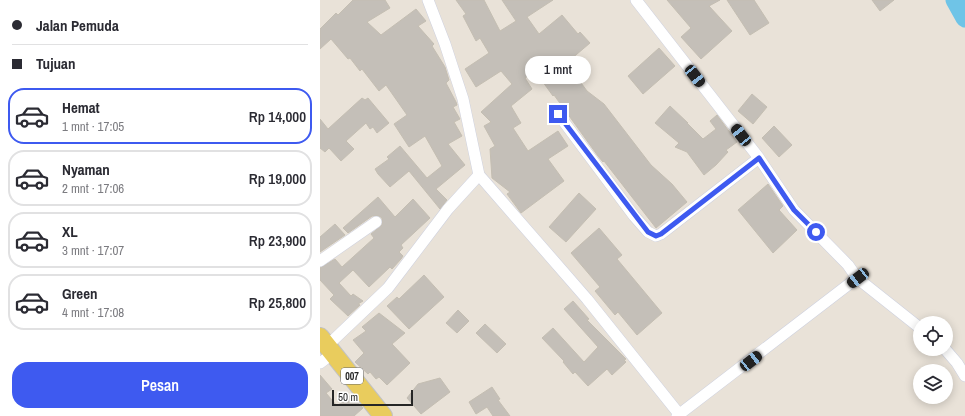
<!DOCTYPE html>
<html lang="id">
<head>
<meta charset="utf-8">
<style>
	body { margin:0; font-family:"Archivo Narrow",sans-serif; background:#f7f7f7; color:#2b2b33; height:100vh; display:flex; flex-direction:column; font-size:15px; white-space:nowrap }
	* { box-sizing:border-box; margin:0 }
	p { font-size:13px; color:#7c7c81 }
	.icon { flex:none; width:22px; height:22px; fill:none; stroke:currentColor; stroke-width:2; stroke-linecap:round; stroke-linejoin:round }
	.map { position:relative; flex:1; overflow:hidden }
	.panel { display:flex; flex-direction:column; background:#fff; width:320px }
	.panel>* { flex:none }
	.guide { display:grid; align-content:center; height:88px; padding:0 12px; background:#fff }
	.fabs { position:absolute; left:593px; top:316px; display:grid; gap:8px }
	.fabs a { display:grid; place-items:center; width:40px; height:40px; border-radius:50%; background:#fff; box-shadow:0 2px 10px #0003; font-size:20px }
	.scale { position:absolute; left:12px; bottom:10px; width:81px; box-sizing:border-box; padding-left:4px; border:2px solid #262626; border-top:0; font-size:11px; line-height:14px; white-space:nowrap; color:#262626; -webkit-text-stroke:3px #fff; paint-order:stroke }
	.end { position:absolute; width:18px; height:18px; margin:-9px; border:5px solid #3e5af0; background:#fff; box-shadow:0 0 0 2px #fff }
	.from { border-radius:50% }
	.bubble { position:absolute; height:28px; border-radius:14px; background:#fff; box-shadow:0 2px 10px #0003; font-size:13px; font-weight:600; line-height:28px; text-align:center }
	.car { position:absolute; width:12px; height:24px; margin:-12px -6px; border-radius:5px; box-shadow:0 0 3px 1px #0007; background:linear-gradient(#222 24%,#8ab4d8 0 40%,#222 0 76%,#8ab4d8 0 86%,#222 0) }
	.guide b { display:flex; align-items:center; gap:14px; height:38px; font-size:15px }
	.guide b+b { border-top:1px solid #e1e1e2 }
	.guide i { width:10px; height:10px; background:#2b2b33 }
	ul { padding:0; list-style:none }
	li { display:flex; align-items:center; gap:12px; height:56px; margin:0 8px 6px; padding:0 4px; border:2px solid #e1e1e2; border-radius:16px }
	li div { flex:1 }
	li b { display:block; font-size:15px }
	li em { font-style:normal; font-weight:600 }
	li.on { border-color:#3e5af0 }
	li>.icon { width:36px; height:36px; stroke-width:1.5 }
	.button { display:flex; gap:8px; margin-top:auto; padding:8px 12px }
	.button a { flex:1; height:46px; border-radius:16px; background:#3e5af0; color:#fff; font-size:16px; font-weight:600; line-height:46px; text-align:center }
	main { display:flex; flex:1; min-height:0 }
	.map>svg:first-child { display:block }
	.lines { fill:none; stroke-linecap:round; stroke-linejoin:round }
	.river { stroke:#6fc4e7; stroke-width:19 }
	.building { fill:#c4bfb8; stroke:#c4beb2 }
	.street-casing { stroke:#ced1df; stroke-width:12 }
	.primary-casing { stroke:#c2c2c2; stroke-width:20 }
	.street { stroke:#fff; stroke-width:11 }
	.primary { stroke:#e9cc5d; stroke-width:18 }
	.route { stroke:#3e5af0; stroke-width:5 }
	.labels { text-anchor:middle; stroke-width:3.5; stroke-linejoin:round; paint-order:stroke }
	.shield { fill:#fff; stroke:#676767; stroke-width:1 }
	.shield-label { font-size:10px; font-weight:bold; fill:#262626 }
</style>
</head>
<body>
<main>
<section class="panel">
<div class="guide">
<b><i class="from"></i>Jalan Pemuda</b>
<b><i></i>Tujuan</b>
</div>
<ul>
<li class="on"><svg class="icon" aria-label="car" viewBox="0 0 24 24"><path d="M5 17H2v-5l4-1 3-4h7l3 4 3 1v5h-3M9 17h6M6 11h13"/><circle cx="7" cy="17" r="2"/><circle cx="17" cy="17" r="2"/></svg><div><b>Hemat</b><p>1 mnt · 17:05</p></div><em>Rp 14,000</em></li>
<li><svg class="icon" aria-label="car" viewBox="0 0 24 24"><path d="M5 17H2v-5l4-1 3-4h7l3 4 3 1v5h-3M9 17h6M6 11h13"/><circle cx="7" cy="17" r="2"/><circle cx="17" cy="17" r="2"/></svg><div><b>Nyaman</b><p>2 mnt · 17:06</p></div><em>Rp 19,000</em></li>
<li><svg class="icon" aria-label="car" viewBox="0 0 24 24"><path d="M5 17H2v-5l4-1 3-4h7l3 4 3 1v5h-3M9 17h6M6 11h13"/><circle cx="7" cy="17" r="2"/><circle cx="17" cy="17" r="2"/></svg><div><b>XL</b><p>3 mnt · 17:07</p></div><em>Rp 23,900</em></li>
<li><svg class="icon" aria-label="car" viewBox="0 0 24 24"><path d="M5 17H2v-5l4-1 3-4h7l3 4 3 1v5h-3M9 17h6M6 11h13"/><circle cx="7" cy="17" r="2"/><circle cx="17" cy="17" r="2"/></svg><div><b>Green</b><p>4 mnt · 17:08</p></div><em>Rp 25,800</em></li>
</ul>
<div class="button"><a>Pesan</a></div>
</section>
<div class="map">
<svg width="645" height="416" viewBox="0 0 645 416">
	<rect width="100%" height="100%" fill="#e9e2d8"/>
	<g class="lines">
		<path class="river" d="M 635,0 L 645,18"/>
	</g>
	<path class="building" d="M 33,0 L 65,0 L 70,8 L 47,22 L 61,35 L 96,9 L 106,21 L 98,26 L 114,44 L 112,46 L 125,67 L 129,80 L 126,83 L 136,102 L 137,105 L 133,107 L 140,119 L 134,122 L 142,136 L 128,144 L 145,165 L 116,189 L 127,200 L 120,209 L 89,171 L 70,187 L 58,174 L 55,169 L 69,159 L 67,157 L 80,146 L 107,178 L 122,166 L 105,136 L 89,147 L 74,124 L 87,115 L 66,85 L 59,91 L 42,69 L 40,71 L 30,58 L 28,59 L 11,39 L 0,49 L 0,29 L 16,13 L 18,15 Z
		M 136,0 L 164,0 L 180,31 L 196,21 L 182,0 L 233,0 L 207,17 L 219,34 L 242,15 L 258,34 L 260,32 L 270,43 L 250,60 L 259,74 L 256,76 L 267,91 L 284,104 L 331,165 L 352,184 L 367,202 L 336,228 L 284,161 L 283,162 L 278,156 L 234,95 L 233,96 L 215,71 L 205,78 L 212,89 L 191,106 L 201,123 L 193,128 L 208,151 L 238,131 L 248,146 L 228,159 L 244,181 L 201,213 L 187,194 L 190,192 L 172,178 L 170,149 L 175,146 L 164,126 L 171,122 L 161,112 L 192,84 L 181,71 L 156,87 L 145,69 L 169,53 L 160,38 L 156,41 L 143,16 L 146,14 Z
		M 347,0 L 400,0 L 389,6 L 412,31 L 381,59 L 361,37 L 371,28 Z
		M 407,0 L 434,0 L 449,23 L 430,35 Z
		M 552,0 L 574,0 L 560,11 Z
		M 339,48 L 355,66 L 323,94 L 308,76 Z
		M 432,94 L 447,107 L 433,124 L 418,111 Z
		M 42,98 L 45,100 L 48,98 L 69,123 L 57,133 L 53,127 L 50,129 L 46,123 L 26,141 L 34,149 L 21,161 L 9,148 L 5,152 L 0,148 L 0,119 L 8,129 Z
		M 350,106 L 368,123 L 367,123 L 383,139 L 396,129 L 390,121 L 397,115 L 417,142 L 406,150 L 408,152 L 396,165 L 384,175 L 367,152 L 355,147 L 359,143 L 335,123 Z
		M 454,126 L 472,145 L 459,157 L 442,138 Z
		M 448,184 L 463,206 L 459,210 L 477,230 L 453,253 L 418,210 Z
		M 259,193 L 276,209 L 246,242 L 229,227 Z
		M 58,197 L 75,217 L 93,199 L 110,218 L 81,245 L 83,248 L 79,252 L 83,256 L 81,259 L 72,269 L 70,267 L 49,287 L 33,270 L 19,283 L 31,296 L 33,294 L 43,301 L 38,304 L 40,305 L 28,316 L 10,299 L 14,295 L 0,280 L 0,268 L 15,259 L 22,267 L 54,238 L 51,234 L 62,225 L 62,218 L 59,216 L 52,216 L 28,233 L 23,228 Z
		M 15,224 L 25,235 L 0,252 L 0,237 Z
		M 279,228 L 302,255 L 297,259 L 342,313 L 317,335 L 298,312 L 295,315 L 275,291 L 280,287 L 251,253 Z
		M 104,275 L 124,297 L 89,329 L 67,306 L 77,297 L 79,299 Z
		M 253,301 L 269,319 L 267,320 L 306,359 L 304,360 L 306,362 L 292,375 L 287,369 L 268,386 L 255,372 L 253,374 L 243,362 L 244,361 L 222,338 L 233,328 L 264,362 L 278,347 L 244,309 Z
		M 138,310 L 149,321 L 137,333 L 126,323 Z
		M 59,313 L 85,333 L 72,344 L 90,363 L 67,385 L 59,377 L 56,379 L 50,372 L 48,374 L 35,362 L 44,353 L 33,340 L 46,331 L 42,327 Z
		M 165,324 L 186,344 L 177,353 L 156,333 Z
		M 0,375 L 12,389 L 6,393 L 17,406 L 31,395 L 43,408 L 34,416 L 0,416 Z
		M 120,378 L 130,392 L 101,414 L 87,398 L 98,384 Z
		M 172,387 L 180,399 L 178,400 L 190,416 L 173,416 L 167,407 L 156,414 L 149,402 Z"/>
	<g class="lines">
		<g class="street-casing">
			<path id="street" d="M 108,0 L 125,44 L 143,99 L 159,175 L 267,299 L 359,414
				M 316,0 L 439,158 L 474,210 L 528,265 L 537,278 L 600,328
				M 238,114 L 314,216 L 328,232 L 336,236 L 341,234 L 439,158
				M 0,261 L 56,222
				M 7,346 L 68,288 L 128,209 L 159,175
				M 625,349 L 637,363 L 645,376
				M 0,363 L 12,354
				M 357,416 L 537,278"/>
		</g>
		<g class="primary-casing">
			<path id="primary" d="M 0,337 L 63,416"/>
		</g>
		<use href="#street" class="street"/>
		<use href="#primary" class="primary"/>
	</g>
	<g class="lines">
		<path class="route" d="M 238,114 L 328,232 L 336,236 L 341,234 L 439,158 L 474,210 L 496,232"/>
	</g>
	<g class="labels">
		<rect class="shield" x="21" y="368" width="22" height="16" rx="3"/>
		<g class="shield-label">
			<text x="32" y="380">007</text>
		</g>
	</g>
</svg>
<div class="fabs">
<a><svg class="icon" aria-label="locate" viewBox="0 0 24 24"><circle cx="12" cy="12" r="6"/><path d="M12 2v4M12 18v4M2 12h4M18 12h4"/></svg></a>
<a><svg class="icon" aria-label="layers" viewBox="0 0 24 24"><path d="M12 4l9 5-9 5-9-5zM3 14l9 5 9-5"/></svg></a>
</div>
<div class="scale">50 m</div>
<i class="end from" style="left:496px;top:232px"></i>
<i class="end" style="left:238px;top:114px"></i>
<div class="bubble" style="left:205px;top:56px;width:66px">1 mnt</div>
<i class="car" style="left:375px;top:76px;rotate:142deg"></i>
<i class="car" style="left:421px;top:135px;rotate:322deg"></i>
<i class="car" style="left:538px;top:278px;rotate:232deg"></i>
<i class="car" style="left:431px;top:361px;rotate:52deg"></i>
</div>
</main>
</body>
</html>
